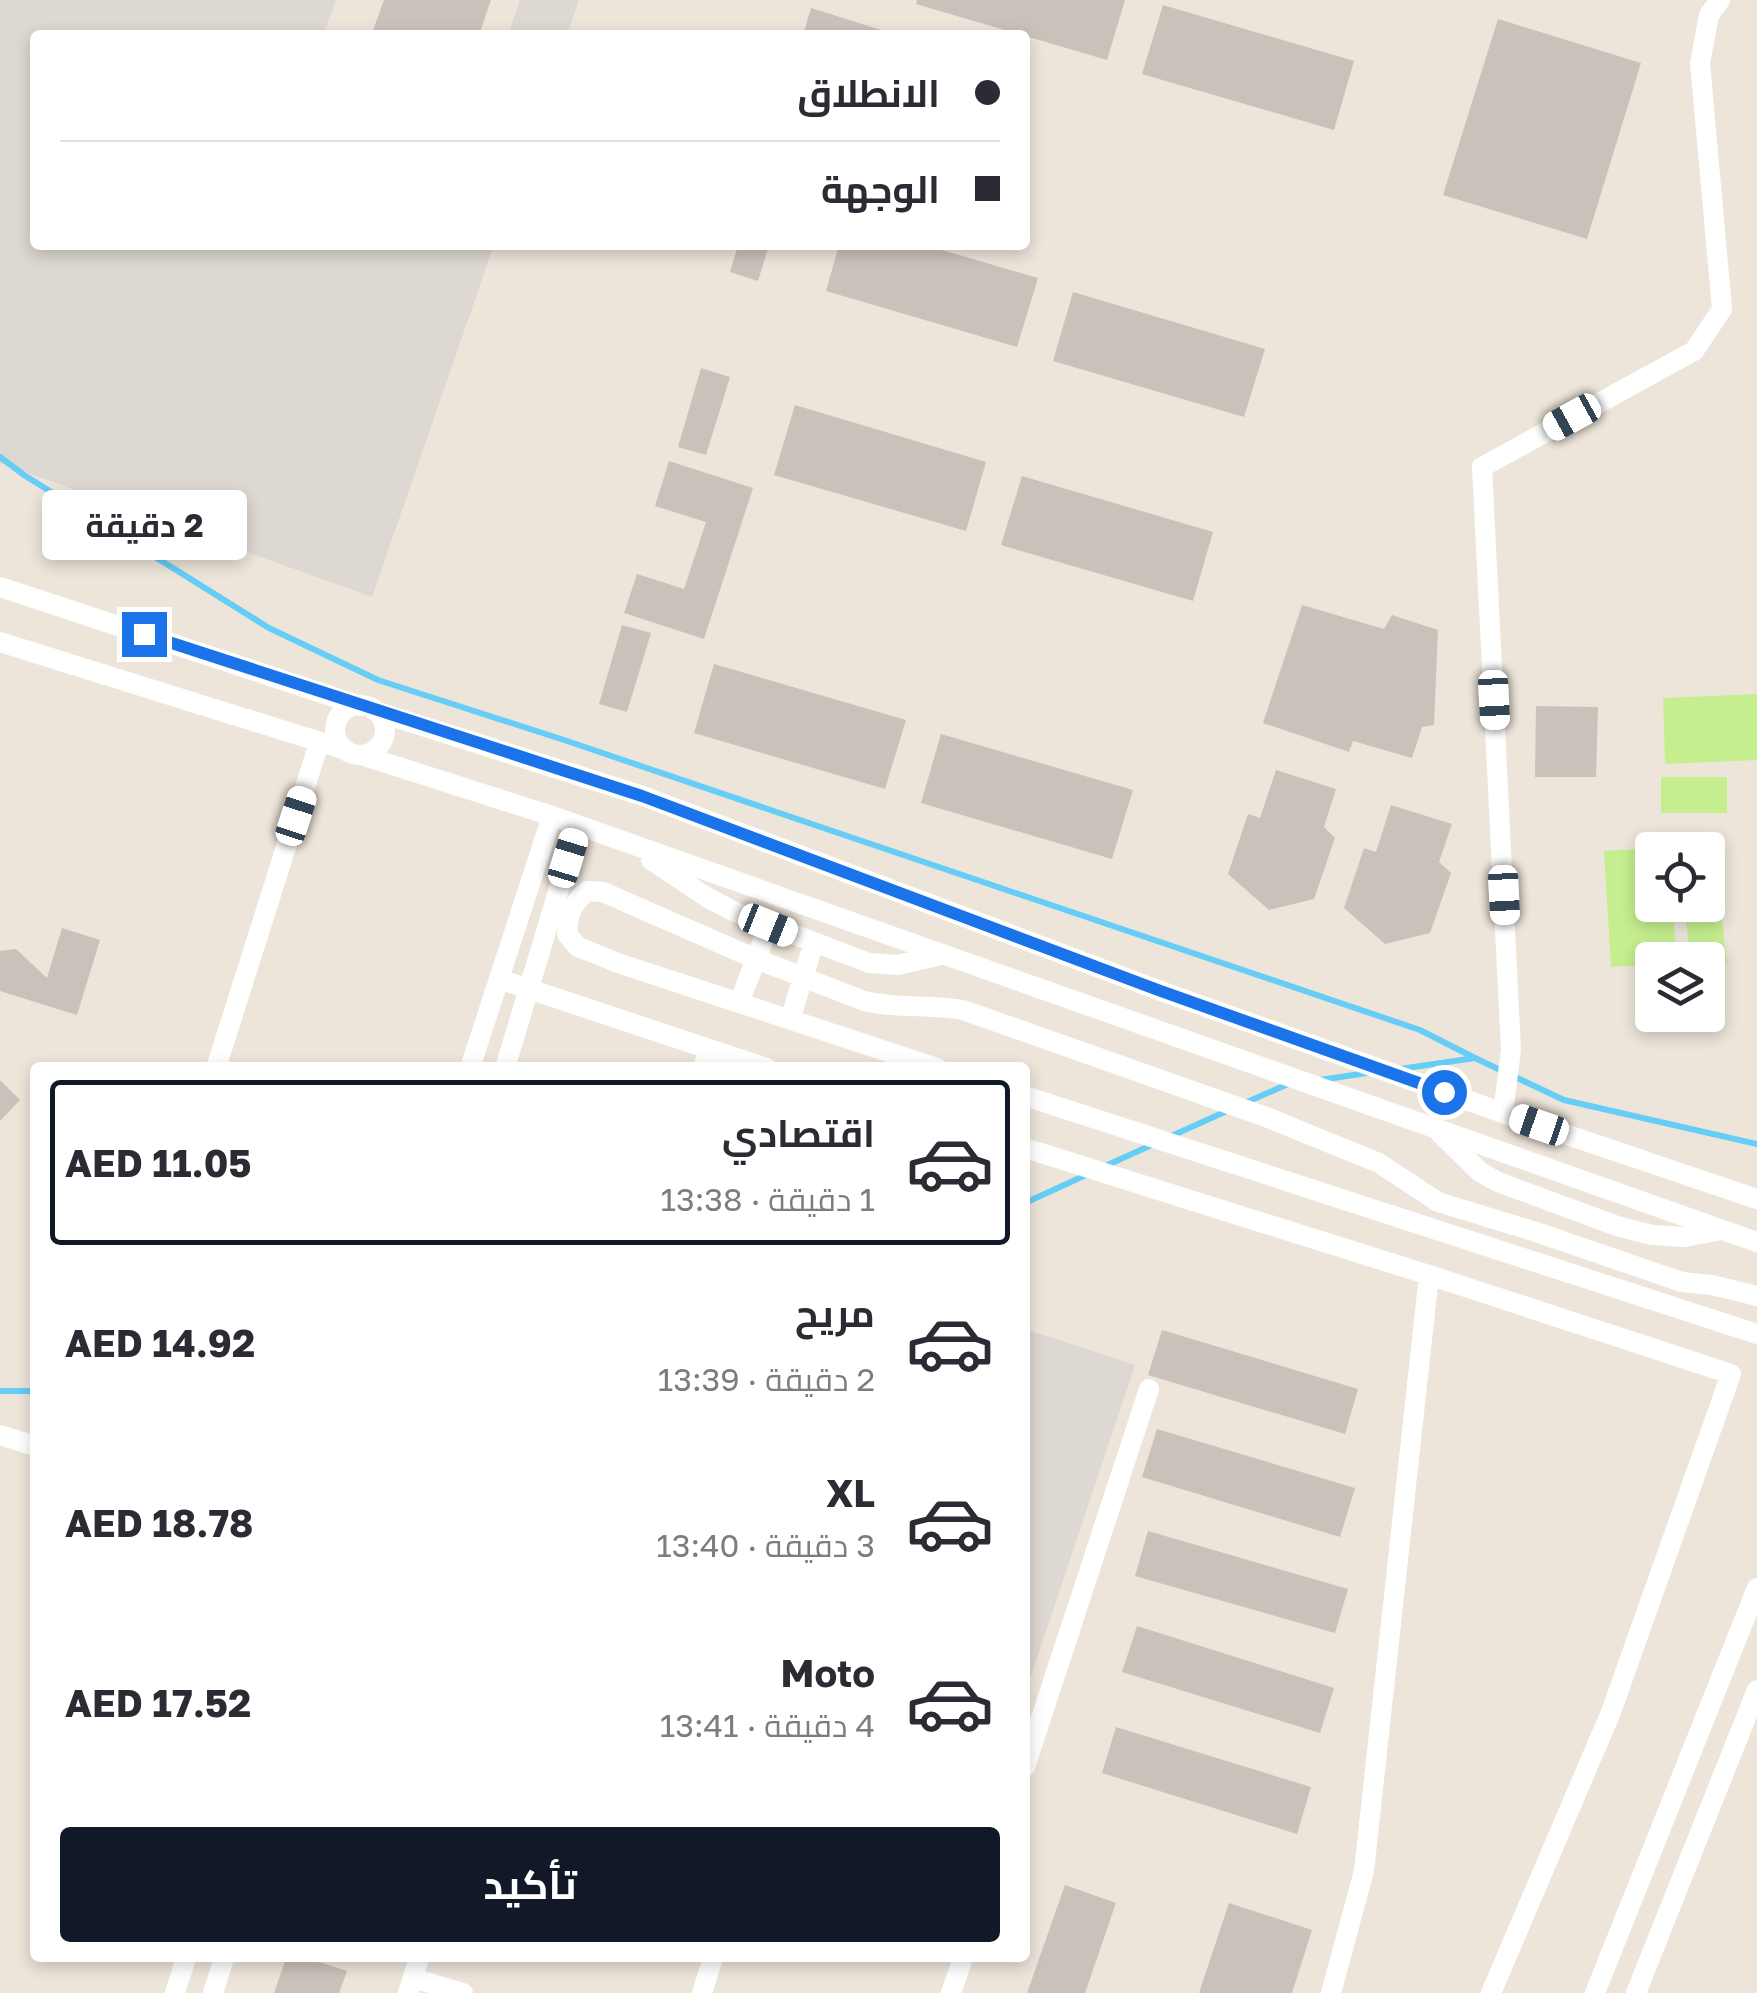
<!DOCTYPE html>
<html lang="ar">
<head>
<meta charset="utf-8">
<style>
	body { margin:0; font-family:"Golos Text",Cairo,sans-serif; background:#f2f2f3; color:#2b2b33; direction:rtl; height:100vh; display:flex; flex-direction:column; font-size:38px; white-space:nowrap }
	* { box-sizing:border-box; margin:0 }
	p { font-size:32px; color:#7c7c81 }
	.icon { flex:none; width:55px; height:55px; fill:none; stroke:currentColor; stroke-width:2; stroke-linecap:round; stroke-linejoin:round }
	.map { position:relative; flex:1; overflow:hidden; direction:ltr }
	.details { position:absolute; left:30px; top:1062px; width:1000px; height:900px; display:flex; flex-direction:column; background:#fff; border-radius:10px; box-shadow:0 5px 15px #0003; direction:rtl }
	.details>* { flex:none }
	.guide { position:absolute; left:30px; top:30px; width:1000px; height:220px; border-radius:10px; box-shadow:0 5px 15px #0003; direction:rtl; display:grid; align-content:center; height:220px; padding:0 30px; background:#fff }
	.buttons { position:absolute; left:1635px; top:832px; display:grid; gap:20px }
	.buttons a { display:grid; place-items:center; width:90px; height:90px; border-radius:10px; background:#fff; box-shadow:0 5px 15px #0003; font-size:50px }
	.end { position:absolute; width:45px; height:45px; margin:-22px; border:12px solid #1a73e8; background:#fff; box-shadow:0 0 0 5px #fff }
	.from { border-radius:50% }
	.bubble { position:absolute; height:70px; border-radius:10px; background:#fff; box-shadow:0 5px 15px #0003; font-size:32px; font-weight:700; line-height:70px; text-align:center; direction:rtl }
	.car { position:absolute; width:30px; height:60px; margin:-30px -15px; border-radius:12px; box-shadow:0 0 8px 2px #0007; background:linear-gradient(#fff 24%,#345 0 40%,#fff 0 76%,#345 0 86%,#fff 0) }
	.guide b { display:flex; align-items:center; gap:35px; height:95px; font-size:38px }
	.guide b+b { border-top:2px solid #e1e1e2 }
	.guide i { width:25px; height:25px; background:#2b2b33 }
	ul { padding:18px 0 0; list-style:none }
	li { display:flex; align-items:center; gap:30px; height:165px; margin:0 20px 15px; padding:0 10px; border:5px solid transparent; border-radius:10px }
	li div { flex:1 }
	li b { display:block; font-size:38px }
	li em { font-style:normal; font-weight:700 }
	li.active { border-color:#111827 }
	li>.icon { width:90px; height:90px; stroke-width:1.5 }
	.primary-button { display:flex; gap:20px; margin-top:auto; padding:20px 30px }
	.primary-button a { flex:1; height:115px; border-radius:10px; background:#111827; color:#fff; font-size:40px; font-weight:700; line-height:115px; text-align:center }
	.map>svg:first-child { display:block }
	.pitch { fill:#c5ef8e }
	.plaza { fill:#ddd8d1 }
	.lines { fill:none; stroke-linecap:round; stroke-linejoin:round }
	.stream { stroke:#66cef6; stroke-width:6 }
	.building { fill:#c8c2ba }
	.minor { stroke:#fff; stroke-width:20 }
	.route { stroke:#1a73e8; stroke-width:12 }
</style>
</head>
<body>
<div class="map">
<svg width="1757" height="1993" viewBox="0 0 1757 1993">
	<rect width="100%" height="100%" fill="#ede5da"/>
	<path class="pitch" d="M 1757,694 L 1757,760 L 1665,764 L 1663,698 Z
		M 1661,777 L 1727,777 L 1727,813 L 1661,813 Z
		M 1669,847 L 1669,850 L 1652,850 L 1652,905 L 1673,905 L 1676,960 L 1652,960 L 1652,964 L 1611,967 L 1604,851 Z
		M 1719,897 L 1727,963 L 1708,965 L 1708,960 L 1691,960 L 1684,905 L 1708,905 L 1708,899 Z"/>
	<path class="plaza" d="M 0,0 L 336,0 L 324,33 L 328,35 L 35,35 L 35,245 L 494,245 L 372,597 L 0,463 Z
		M 520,0 L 579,0 L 567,35 L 508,35 Z
		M 1025,1329 L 1135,1365 L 1025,1694 Z"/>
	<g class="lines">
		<path class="stream" d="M 0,457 L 24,475 L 269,628 L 378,680 L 567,741 L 1420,1030 L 1475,1058
			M 1400,1069 L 1475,1058 L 1564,1100 L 1757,1144
			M 1320,1080 L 1367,1073
			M 1245,1103 L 1288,1084
			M 1167,1138 L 1229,1110
			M 1103,1167 L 1156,1143
			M 1025,1203 L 1088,1174
			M 0,1391 L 35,1391"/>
	</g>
	<path class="building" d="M 384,0 L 491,0 L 479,35 L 378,35 L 372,33 Z
		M 917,0 L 1125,0 L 1107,60 L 916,4 Z
		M 1163,5 L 1354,61 L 1334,130 L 1142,74 Z
		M 811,8 L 894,34 L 894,35 L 803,35 Z
		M 1498,19 L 1641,63 L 1587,239 L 1443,195 Z
		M 738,245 L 769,245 L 758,281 L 730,272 Z
		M 839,245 L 925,245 L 1038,278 L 1017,347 L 826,291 Z
		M 1073,292 L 1265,349 L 1244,417 L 1053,361 Z
		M 701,368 L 730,377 L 706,455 L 678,447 Z
		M 795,405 L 986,462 L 966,531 L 774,475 Z
		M 669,461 L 753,488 L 704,639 L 624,613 L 637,574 L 684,589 L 706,522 L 655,506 Z
		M 1022,476 L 1213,532 L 1193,601 L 1001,545 Z
		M 1302,605 L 1384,629 L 1392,615 L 1438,630 L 1434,725 L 1422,727 L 1412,758 L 1353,741 L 1349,752 L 1263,723 Z
		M 622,625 L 651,633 L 627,712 L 599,704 Z
		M 714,664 L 906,720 L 885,789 L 694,733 Z
		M 1536,706 L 1598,707 L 1596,777 L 1535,777 Z
		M 941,734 L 1133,790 L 1112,859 L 921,803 Z
		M 1276,770 L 1336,789 L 1324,827 L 1335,838 L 1314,899 L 1269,910 L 1228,874 L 1248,814 L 1260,818 Z
		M 1391,805 L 1452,824 L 1439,862 L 1451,873 L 1430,933 L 1385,944 L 1344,908 L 1364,848 L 1376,852 Z
		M 62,928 L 100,940 L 77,1015 L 0,991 L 0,951 L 16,949 L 47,978 Z
		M 0,1080 L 20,1100 L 0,1121 Z
		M 1162,1330 L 1358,1389 L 1345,1434 L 1148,1375 Z
		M 1157,1429 L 1355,1488 L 1340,1537 L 1142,1477 Z
		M 1148,1531 L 1348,1589 L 1335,1633 L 1135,1576 Z
		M 1137,1626 L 1334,1688 L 1320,1733 L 1122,1672 Z
		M 1116,1727 L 1311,1787 L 1297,1834 L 1102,1773 Z
		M 1065,1885 L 1116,1903 L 1085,1993 L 1027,1993 Z
		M 1229,1903 L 1312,1930 L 1292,1993 L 1199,1993 Z
		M 286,1958 L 307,1958 L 347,1971 L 339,1993 L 274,1993 Z"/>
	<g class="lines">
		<path class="minor" d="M 0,587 L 361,706
			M 0,642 L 346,750
			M335 730a25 25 0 1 1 50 0a25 25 0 1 1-50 0Z
			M 375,711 L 643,796 L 1158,990 L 1503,1113 L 1757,1199
			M 361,755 L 552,816 L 1757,1242
			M 651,860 L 708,898 L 735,912 L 869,963 L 898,965 L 941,955
			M 499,979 L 709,1049
			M 739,1003 L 769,925
			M 790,1020 L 814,942
			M 216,1068 L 319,743
			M 470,1068 L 552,816
			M 505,1068 L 578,825
			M 703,1068 L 709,1049 L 767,1068
			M 937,1068 L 621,964 L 578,947 L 567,934 C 568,914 572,904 587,891 L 603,892 L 756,959 L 864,1001 C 896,1009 930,1004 963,1010 L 1266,1117 L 1379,1163 L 1438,1202 L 1533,1231 L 1682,1282 L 1712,1285 L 1757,1296
			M 1025,1096 L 1757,1334
			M 1503,1113 L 1511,1050 L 1482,467 L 1694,351 L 1722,309 L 1700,63 L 1709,15 L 1720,0
			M 1440,1133 L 1480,1172 L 1498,1182 L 1617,1226 L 1652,1235 L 1684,1237 L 1717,1231
			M 1025,1148 L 1429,1275 L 1731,1374 L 1611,1712 L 1491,1993
			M 0,1435 L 35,1446
			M 1025,1767 L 1149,1389
			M 413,1978 L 463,1993
			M 175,1993 L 186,1958
			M 213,1993 L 224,1958
			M 408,1993 L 419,1958
			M 702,1993 L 713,1958
			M 951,1993 L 963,1958
			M 1331,1993 L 1364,1871 L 1429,1275
			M 1595,1993 L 1757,1588
			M 1636,1993 L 1757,1690"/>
	</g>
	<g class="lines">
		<path class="route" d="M 144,634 L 642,796 L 1158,990 L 1444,1092"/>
	</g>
</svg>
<div class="buttons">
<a><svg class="icon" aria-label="locate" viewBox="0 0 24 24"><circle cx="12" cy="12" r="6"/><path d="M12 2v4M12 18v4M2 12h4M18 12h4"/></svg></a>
<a><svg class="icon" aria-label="layers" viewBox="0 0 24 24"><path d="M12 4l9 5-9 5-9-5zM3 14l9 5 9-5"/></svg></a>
</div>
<i class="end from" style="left:1444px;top:1092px"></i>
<i class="end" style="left:144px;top:634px"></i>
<div class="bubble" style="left:42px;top:490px;width:205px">2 دقيقة</div>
<i class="car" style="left:1572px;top:417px;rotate:241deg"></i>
<i class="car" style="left:1494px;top:700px;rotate:177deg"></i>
<i class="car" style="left:296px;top:816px;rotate:18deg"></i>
<i class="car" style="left:568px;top:858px;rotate:17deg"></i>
<i class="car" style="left:1504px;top:895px;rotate:177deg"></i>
<i class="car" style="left:768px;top:925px;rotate:112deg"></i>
<i class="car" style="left:1539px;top:1125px;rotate:289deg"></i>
<div class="guide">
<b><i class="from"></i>الانطلاق</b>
<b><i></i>الوجهة</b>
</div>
<section class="details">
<ul>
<li class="active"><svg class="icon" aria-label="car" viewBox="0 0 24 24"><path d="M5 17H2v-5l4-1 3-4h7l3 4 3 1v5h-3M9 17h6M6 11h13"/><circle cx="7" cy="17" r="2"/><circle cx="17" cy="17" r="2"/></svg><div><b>اقتصادي</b><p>1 دقيقة · 13:38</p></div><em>AED 11.05</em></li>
<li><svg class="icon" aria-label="car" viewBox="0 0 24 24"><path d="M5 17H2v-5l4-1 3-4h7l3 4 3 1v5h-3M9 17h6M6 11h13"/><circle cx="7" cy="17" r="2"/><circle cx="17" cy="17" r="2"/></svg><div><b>مريح</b><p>2 دقيقة · 13:39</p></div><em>AED 14.92</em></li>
<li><svg class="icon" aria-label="car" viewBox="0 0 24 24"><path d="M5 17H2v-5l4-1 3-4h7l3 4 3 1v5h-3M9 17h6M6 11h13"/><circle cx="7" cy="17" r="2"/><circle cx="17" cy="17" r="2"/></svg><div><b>XL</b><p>3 دقيقة · 13:40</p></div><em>AED 18.78</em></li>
<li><svg class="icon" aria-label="car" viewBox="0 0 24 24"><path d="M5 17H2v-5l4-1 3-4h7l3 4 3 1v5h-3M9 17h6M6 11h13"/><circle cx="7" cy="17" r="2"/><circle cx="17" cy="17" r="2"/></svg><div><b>Moto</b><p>4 دقيقة · 13:41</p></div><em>AED 17.52</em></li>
</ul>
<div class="primary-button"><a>تأكيد</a></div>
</section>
</div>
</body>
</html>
